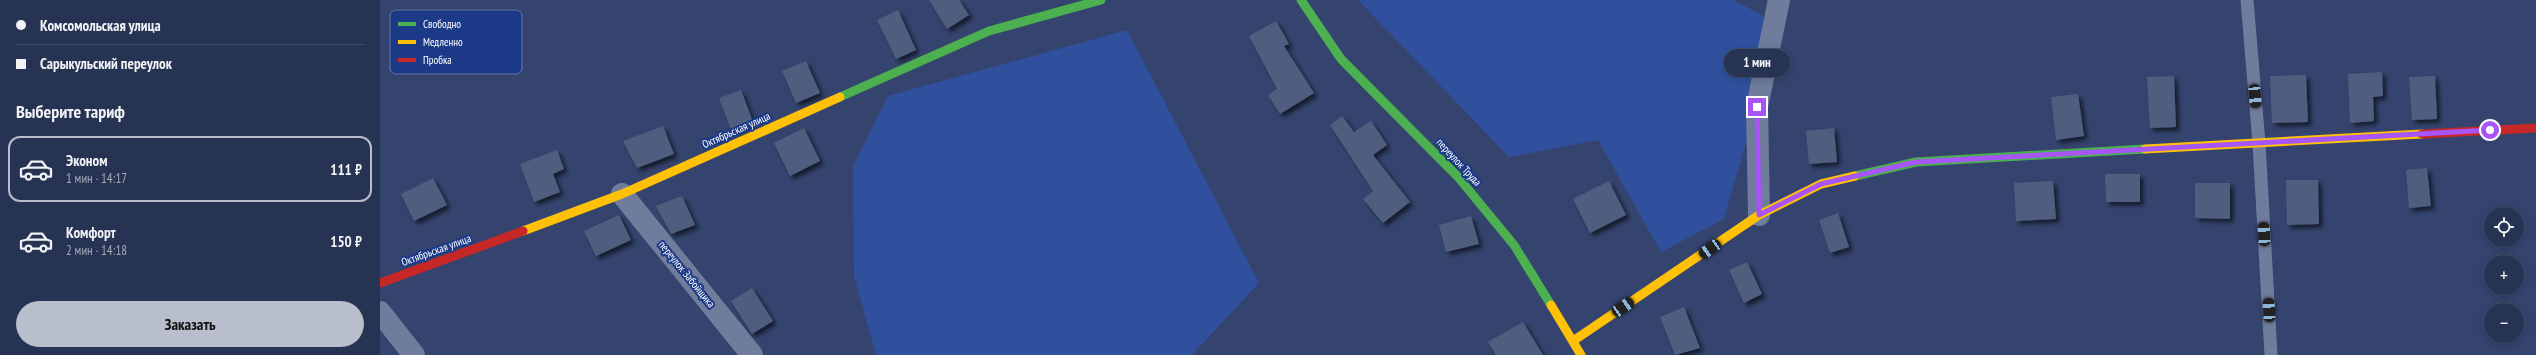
<!DOCTYPE html>
<html lang="ru">
<head>
<meta charset="utf-8">
<style>
	body { margin:0; font-family:"PT Sans Narrow",sans-serif; background:#2f3b59; color:#f1f3f6; height:100vh; display:flex; flex-direction:column; font-size:15px; white-space:nowrap }
	* { box-sizing:border-box; margin:0 }
	p { font-size:13px; color:#a4aab8 }
	.icon { flex:none; width:22px; height:22px; fill:none; stroke:currentColor; stroke-width:2; stroke-linecap:round; stroke-linejoin:round }
	.map { position:relative; flex:1; overflow:hidden }
	.side { display:flex; flex-direction:column; background:#273352; width:380px }
	.side>* { flex:none }
	.top-card { display:grid; align-content:center; height:88px; padding:0 16px; background:#273352 }
	.controls { position:absolute; left:2104px; top:207px; display:grid; gap:8px }
	.controls a { display:grid; place-items:center; width:40px; height:40px; border-radius:50%; background:#273352; box-shadow:0 2px 10px #0003,0 0 0 1px #434e69; font-size:20px }
	.end { position:absolute; width:18px; height:18px; margin:-9px; border:5px solid #a855f7; background:#fff; box-shadow:0 0 0 2px #fff }
	.from { border-radius:50% }
	.bubble { position:absolute; height:28px; border-radius:14px; background:#273352; box-shadow:0 2px 10px #0003,0 0 0 1px #434e69; font-size:13px; font-weight:700; line-height:28px; text-align:center }
	.car { position:absolute; width:12px; height:24px; margin:-12px -6px; border-radius:5px; box-shadow:0 0 3px 1px #0007; background:linear-gradient(#222 24%,#8ab4d8 0 40%,#222 0 76%,#8ab4d8 0 86%,#222 0) }
	.top-card b { display:flex; align-items:center; gap:14px; height:38px; font-size:15px }
	.top-card b+b { border-top:1px solid #434e69 }
	.top-card i { width:10px; height:10px; background:#f1f3f6 }
	ul { padding:0; list-style:none }
	li { display:flex; align-items:center; gap:12px; height:66px; margin:0 8px 6px; padding:0 8px; border:2px solid transparent; border-radius:12px }
	li div { flex:1 }
	li b { display:block; font-size:15px }
	li em { font-style:normal; font-weight:700 }
	li.selected { border-color:#b8becc }
	li>.icon { width:36px; height:36px; stroke-width:1.5 }
	h2 { padding:0 16px; font-size:18px; line-height:48px }
	.action { display:flex; gap:8px; margin-top:auto; padding:8px 16px }
	.action a { flex:1; height:46px; border-radius:24px; background:#b8becc; color:#111; font-size:16px; font-weight:700; line-height:46px; text-align:center }
	main { display:flex; flex:1; min-height:0 }
	.map>svg:first-child { display:block }
	.green { fill:#30509e }
	.building { fill:#505d7f; filter:url(#shadow) }
	.lines { fill:none; stroke-linecap:round; stroke-linejoin:round }
	.lane { stroke:#707c9c; stroke-width:13 }
	.street { stroke:#707c9c; stroke-width:22 }
	.fast { stroke:#4caf50; stroke-width:9 }
	.slow { stroke:#ffc107; stroke-width:9 }
	.jam { stroke:#c62828; stroke-width:9 }
	.route { stroke:#a855f7; stroke-width:5 }
	.labels { text-anchor:middle; stroke-width:4; stroke-linejoin:round; paint-order:stroke }
	.street-label { font-size:11px; fill:#fff; stroke:#1c3a87 }
	.key { fill:#1c3a87; stroke:#6075ab; stroke-width:1 }
	.key-label { font-size:11px; fill:#fff }
</style>
</head>
<body>
<main>
<section class="side">
<div class="top-card">
<b><i class="from"></i>Комсомольская улица</b>
<b><i></i>Сарыкульский переулок</b>
</div>
<h2>Выберите тариф</h2>
<ul>
<li class="selected"><svg class="icon" aria-label="car" viewBox="0 0 24 24"><path d="M5 17H2v-5l4-1 3-4h7l3 4 3 1v5h-3M9 17h6M6 11h13"/><circle cx="7" cy="17" r="2"/><circle cx="17" cy="17" r="2"/></svg><div><b>Эконом</b><p>1 мин · 14:17</p></div><em>111 ₽</em></li>
<li><svg class="icon" aria-label="car" viewBox="0 0 24 24"><path d="M5 17H2v-5l4-1 3-4h7l3 4 3 1v5h-3M9 17h6M6 11h13"/><circle cx="7" cy="17" r="2"/><circle cx="17" cy="17" r="2"/></svg><div><b>Комфорт</b><p>2 мин · 14:18</p></div><em>150 ₽</em></li>
</ul>
<div class="action"><a>Заказать</a></div>
</section>
<div class="map">
<svg width="2156" height="355" viewBox="0 0 2156 355">
	<defs>
		<filter id="shadow"><feDropShadow dx="3.5" dy="3.5" stdDeviation="2" flood-color="#0009"/></filter>
	</defs>
	<rect width="100%" height="100%" fill="#34446e"/>
	<path class="green" d="M 978,0 L 1353,0 L 1384,16 L 1366,142 L 1344,219 L 1281,252 L 1218,140 L 1129,157 Z
		M 747,30 L 879,283 L 812,355 L 496,355 L 474,276 L 473,167 L 508,96 Z"/>
	<path class="building" d="M 549,0 L 579,0 L 589,15 L 567,29 Z
		M 518,10 L 536,50 L 516,59 L 497,20 Z
		M 896,21 L 909,44 L 904,46 L 934,93 L 900,114 L 888,95 L 897,89 L 869,36 Z
		M 426,61 L 440,93 L 416,103 L 402,71 Z
		M 2002,72 L 2003,96 L 1993,97 L 1994,121 L 1970,123 L 1968,74 Z
		M 1926,75 L 1928,122 L 1892,123 L 1890,76 Z
		M 1794,76 L 1796,127 L 1770,128 L 1767,77 Z
		M 2055,76 L 2057,119 L 2032,120 L 2029,77 Z
		M 361,90 L 373,122 L 351,130 L 339,98 Z
		M 1698,94 L 1704,136 L 1676,140 L 1671,97 Z
		M 962,116 L 974,132 L 991,121 L 1007,145 L 993,155 L 1030,202 L 1003,223 L 983,199 L 993,191 L 950,125 Z
		M 283,126 L 294,154 L 257,168 L 243,141 Z
		M 424,128 L 440,161 L 410,176 L 394,143 Z
		M 1454,128 L 1457,162 L 1429,164 L 1426,131 Z
		M 177,150 L 184,169 L 173,174 L 180,192 L 154,202 L 140,164 Z
		M 2047,168 L 2051,206 L 2029,208 L 2026,170 Z
		M 1725,174 L 1760,174 L 1760,202 L 1726,202 Z
		M 53,178 L 67,205 L 34,221 L 21,194 Z
		M 1906,180 L 1938,180 L 1939,224 L 1907,225 Z
		M 1229,181 L 1246,215 L 1210,233 L 1193,199 Z
		M 1673,181 L 1676,219 L 1636,221 L 1634,183 Z
		M 1815,183 L 1850,183 L 1850,219 L 1815,218 Z
		M 302,196 L 315,225 L 291,234 L 276,206 Z
		M 1458,213 L 1469,247 L 1450,253 L 1439,220 Z
		M 239,215 L 251,240 L 216,256 L 204,231 Z
		M 1091,216 L 1099,244 L 1066,252 L 1059,225 Z
		M 1367,262 L 1382,294 L 1364,303 L 1349,270 Z
		M 372,288 L 393,321 L 372,334 L 351,301 Z
		M 1304,307 L 1320,348 L 1295,355 L 1280,317 Z
		M 1143,322 L 1163,355 L 1116,355 L 1108,342 Z"/>
	<g class="lines">
		<path class="lane" d="M 1867,0 L 1879,143 L 1891,355"/>
		<path class="street" d="M 242,194 L 372,355
			M 1379,215 L 1377,107 L 1399,0
			M 0,312 L 34,355"/>
		<path class="fast" d="M 921,0 L 961,59 L 1078,177 L 1134,245 L 1171,305
			M 460,97 L 609,31 L 721,0
			M 1475,176 L 1536,162 L 1765,149"/>
		<path class="slow" d="M 1765,149 L 2042,134
			M 143,231 L 242,194 L 460,97
			M 1171,305 L 1201,355
			M 1193,341 L 1379,215 L 1441,184 L 1475,176"/>
		<path class="jam" d="M 2042,134 L 2156,128
			M 0,283 L 143,231"/>
	</g>
	<g class="lines">
		<path class="route" d="M 1377,107 L 1379,215 L 1441,184 L 1536,162 L 2110,130"/>
	</g>
	<g class="labels">
		<g class="street-label">
			<text transform="translate(356 130) rotate(-24)" y="4">Октябрьская улица</text>
			<text transform="translate(1079 162) rotate(47)" y="4">переулок Труда</text>
			<text transform="translate(56 250) rotate(-20)" y="4">Октябрьская улица</text>
			<text transform="translate(307 274) rotate(51)" y="4">переулок Забойщика</text>
		</g>
	</g>
	<rect x="10" y="10" width="132" height="64" rx="6" class="key"/>
	<rect x="18" y="22" width="18" height="4" fill="#4caf50"/>
	<rect x="18" y="40" width="18" height="4" fill="#ffc107"/>
	<rect x="18" y="58" width="18" height="4" fill="#c62828"/>
	<g class="key-label">
		<text x="43" y="28">Свободно</text>
		<text x="43" y="46">Медленно</text>
		<text x="43" y="64">Пробка</text>
	</g>
</svg>
<div class="controls">
<a><svg class="icon" aria-label="locate" viewBox="0 0 24 24"><circle cx="12" cy="12" r="6"/><path d="M12 2v4M12 18v4M2 12h4M18 12h4"/></svg></a>
<a>+</a>
<a>−</a>
</div>
<i class="end from" style="left:2110px;top:130px"></i>
<i class="end" style="left:1377px;top:107px"></i>
<div class="bubble" style="left:1344px;top:49px;width:66px">1 мин</div>
<i class="car" style="left:1875px;top:96px;rotate:175deg"></i>
<i class="car" style="left:1884px;top:234px;rotate:357deg"></i>
<i class="car" style="left:1330px;top:249px;rotate:236deg"></i>
<i class="car" style="left:1243px;top:307px;rotate:56deg"></i>
<i class="car" style="left:1889px;top:310px;rotate:357deg"></i>
</div>
</main>
</body>
</html>
